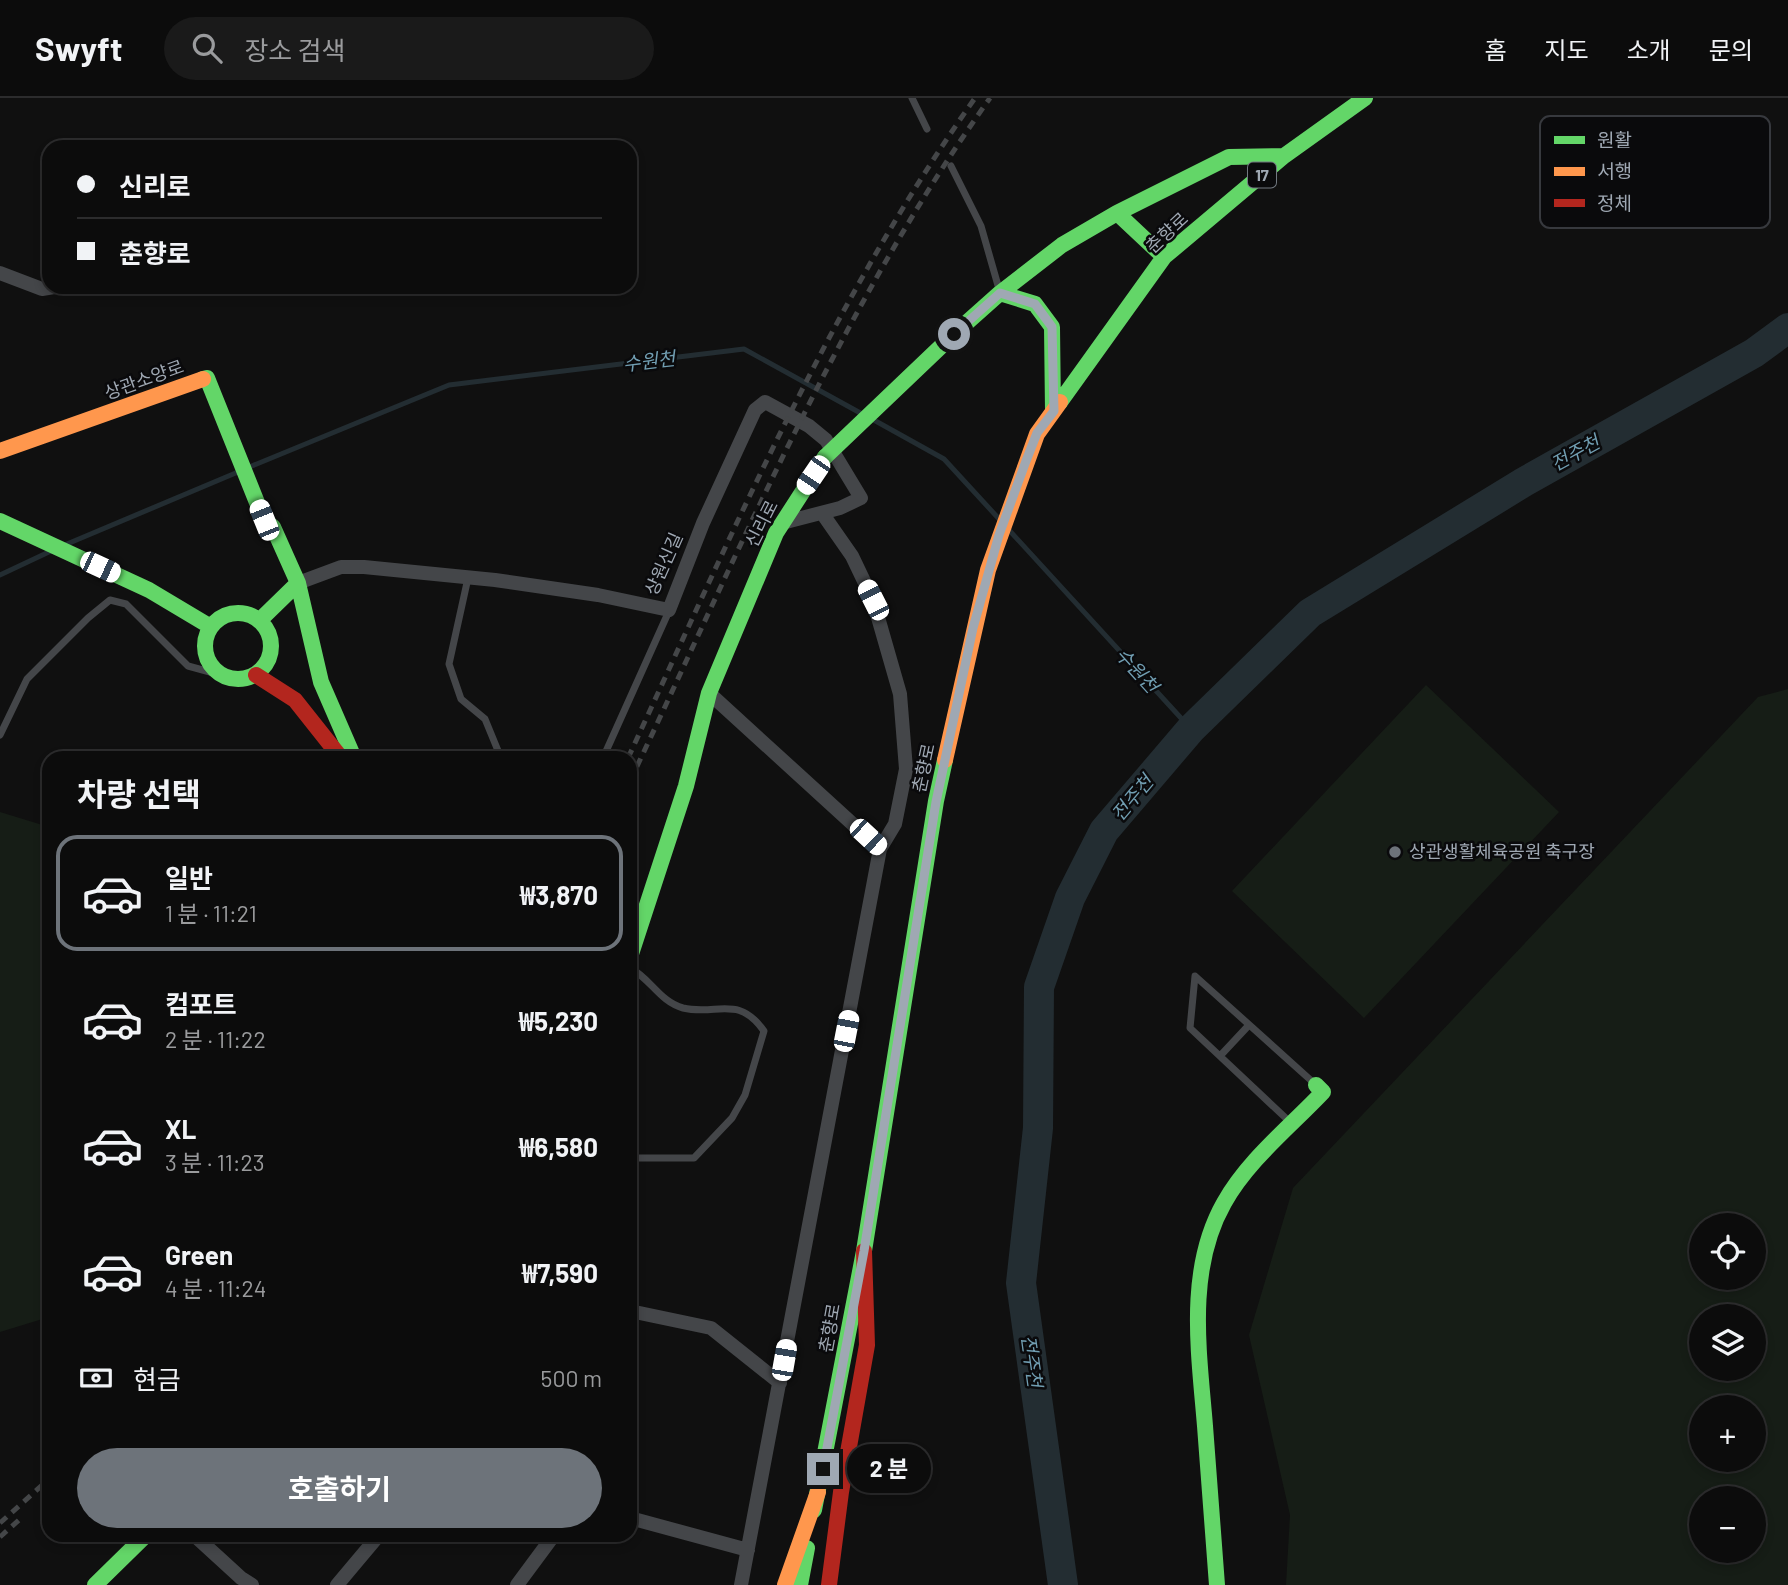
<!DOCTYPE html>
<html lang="ko">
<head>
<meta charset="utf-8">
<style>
	body { margin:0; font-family:Barlow,"Noto Sans KR",sans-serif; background:#1a1a1a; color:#f1f3f6; height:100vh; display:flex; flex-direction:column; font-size:26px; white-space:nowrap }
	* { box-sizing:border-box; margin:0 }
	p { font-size:23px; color:#9a9b9d }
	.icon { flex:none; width:38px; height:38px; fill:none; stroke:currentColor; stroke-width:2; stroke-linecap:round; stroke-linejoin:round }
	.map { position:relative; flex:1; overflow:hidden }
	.side { position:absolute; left:42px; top:653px; width:595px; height:791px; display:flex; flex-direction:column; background:#0c0c0c; border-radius:21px; box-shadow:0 4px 10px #0003,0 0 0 2px #2c2c2d }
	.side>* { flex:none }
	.banner { position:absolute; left:42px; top:42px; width:595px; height:154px; border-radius:21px; box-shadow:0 4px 10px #0003,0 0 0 2px #2c2c2d; display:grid; align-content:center; height:154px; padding:0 35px; background:#0c0c0c }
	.fabs { position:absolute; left:1689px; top:1115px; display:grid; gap:14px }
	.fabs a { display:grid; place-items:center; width:77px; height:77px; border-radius:50%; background:#0c0c0c; box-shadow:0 4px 10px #0003,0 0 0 2px #2c2c2d; font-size:35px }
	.end { position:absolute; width:32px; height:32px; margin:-16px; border:9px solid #9fa8b3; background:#111; box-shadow:0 0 0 4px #111 }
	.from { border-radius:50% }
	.bubble { position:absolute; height:49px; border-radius:24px; background:#0c0c0c; box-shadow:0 4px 10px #0003,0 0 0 2px #2c2c2d; font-size:23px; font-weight:700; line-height:49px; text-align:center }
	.car { position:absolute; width:21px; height:42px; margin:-21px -10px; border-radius:9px; box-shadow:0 0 5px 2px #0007; background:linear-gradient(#fff 24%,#345 0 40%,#fff 0 76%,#345 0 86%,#fff 0) }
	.banner b { display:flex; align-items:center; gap:24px; height:66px; font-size:26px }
	.banner b+b { border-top:2px solid #2c2c2d }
	.banner i { width:18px; height:18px; background:#f1f3f6 }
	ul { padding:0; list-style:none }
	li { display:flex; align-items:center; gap:21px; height:116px; margin:0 14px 10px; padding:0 21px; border:4px solid transparent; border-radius:21px }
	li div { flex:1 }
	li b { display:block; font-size:26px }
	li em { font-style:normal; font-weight:700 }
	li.current { border-color:#6d737a }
	li>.icon { width:63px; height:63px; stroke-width:1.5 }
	h2 { padding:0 35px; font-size:32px; line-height:84px }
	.pay { display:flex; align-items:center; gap:18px; height:77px; padding:0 35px; font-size:26px }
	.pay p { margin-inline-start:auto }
	.primary-button { display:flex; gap:14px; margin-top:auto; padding:14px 35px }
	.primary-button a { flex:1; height:80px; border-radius:42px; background:#6d737a; color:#fff; font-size:28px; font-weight:700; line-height:80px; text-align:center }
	header { display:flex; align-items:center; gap:42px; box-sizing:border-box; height:98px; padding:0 35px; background:#0c0c0c; border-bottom:2px solid #2c2c2d }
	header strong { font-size:33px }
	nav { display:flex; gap:38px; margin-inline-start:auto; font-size:24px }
	.search { width:490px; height:63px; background:#1a1a1a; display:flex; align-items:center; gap:18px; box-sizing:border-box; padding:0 24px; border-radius:38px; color:#9a9b9d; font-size:26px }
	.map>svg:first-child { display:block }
	.green { fill:#161d16; fill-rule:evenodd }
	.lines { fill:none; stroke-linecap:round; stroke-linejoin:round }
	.stream { stroke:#232d32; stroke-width:5 }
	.river { stroke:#232d32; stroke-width:30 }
	.lane { stroke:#444649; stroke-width:7 }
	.street { stroke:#444649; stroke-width:14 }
	.fast { stroke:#63d668; stroke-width:16 }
	.slow { stroke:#ff974d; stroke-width:16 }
	.jam { stroke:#b3261e; stroke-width:16 }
	.rail { stroke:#444648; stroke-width:5; stroke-dasharray:9 7; stroke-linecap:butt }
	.fast-bridge { stroke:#63d668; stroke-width:16 }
	.route { stroke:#9fa8b3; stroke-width:9 }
	.poi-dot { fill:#6d737a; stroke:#0a0a0c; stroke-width:2.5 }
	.labels { text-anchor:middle; stroke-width:5; stroke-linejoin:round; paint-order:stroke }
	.shield { fill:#0a0a0c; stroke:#727981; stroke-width:2 }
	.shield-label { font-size:16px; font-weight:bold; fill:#9fa8b3 }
	.street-label { font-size:18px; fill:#9fa8b3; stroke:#0a0a0c }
	.poi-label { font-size:18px; fill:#9fa8b3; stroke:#0a0a0c; text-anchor:start }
	.water-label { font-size:19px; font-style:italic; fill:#719eb2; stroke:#0a0a0c }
	.key { fill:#0a0a0c; stroke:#37393e; stroke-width:2 }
	.key-label { font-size:19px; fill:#9fa8b3 }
</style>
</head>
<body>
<header>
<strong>Swyft</strong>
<div class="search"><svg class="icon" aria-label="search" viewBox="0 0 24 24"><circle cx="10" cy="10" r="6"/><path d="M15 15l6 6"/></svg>장소 검색</div>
<nav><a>홈</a><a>지도</a><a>소개</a><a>문의</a></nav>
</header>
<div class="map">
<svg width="1788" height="1487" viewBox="0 0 1788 1487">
	<rect width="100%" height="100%" fill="#101010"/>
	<path class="green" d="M 1426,587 L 1559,714 L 1364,920 L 1232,793 Z
		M 1788,591 L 1788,1487 L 1286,1487 L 1290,1417 L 1249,1237 L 1293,1090 L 1758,599 ZM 1701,1127 L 1754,1127 L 1754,1180 L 1701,1180 ZM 1701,1218 L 1754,1218 L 1754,1270 L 1701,1270 ZM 1701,1309 L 1754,1309 L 1754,1362 L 1701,1362 ZM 1701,1400 L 1754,1400 L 1754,1452 L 1701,1452 Z
		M 0,714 L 49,729 L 49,1219 L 0,1234 Z"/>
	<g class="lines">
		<path class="stream" d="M 872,321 L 944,361 L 1000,422
			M 247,370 L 449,287 L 744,251 L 864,317
			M 1009,432 L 1191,631
			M 67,446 L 238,374
			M 0,477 L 51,453"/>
		<path class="river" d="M 1063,1487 L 1021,1185 L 1038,1030 L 1039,889 L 1070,800 L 1104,733 L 1191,631 L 1310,515 L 1524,384 L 1754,255 L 1788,230"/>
		<path class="lane" d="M 912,0 L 927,31
			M 951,68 L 981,128 L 999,191
			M 468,480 L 449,566 L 461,601 L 485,621 L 501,660
			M 0,637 L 27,581 L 88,520 L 110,502 L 126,506 L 188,568 L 221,577
			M 603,660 L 669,513
			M 630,870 C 650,880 660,904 683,910 C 717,918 738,896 764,933 L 745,997 L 732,1020 L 694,1060 L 630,1060
			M 1220,958 L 1249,927
			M 1290,1024 L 1190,930 L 1195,878 L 1315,986"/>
		<path class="street" d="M 0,175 L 42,191 L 54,189
			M 822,415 L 852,458 L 873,502 L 900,596 L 906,671 L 895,726 L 880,751
			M 298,485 L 341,469 L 364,469 L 495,482 L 598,497 L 669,512 L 703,425 L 755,312 L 765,304 L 809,328 L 826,342 L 861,400 L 840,410 L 782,425
			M 709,595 L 880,751 L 741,1487
			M 630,1213 L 711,1230 L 780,1285
			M 630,1420 L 748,1452
			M 194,1437 L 241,1480 L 252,1487
			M 337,1487 L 379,1437
			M 517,1487 L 554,1437"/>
		<path class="fast" d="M 1117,115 L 1229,59 L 1284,58
			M 1000,195 L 1035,206 L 1052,229 L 1053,313
			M 954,236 L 1000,195 L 1062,147 L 1117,115 L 1164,159
			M 203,281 L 207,280 L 264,422 L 273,429 L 298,485 L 260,522
			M 1060,304 L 1164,159 L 1284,58 L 1365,0
			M 0,423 L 149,492 L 211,529
			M 298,485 L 321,584 L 354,660
			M205 548a33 33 0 1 1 66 0a33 33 0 1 1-66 0Z
			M 630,859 L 686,688 L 709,595 L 776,435 L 825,359
			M 814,1412 L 864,1153 L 936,703 L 945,662
			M 95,1487 L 146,1437
			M 800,1487 L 807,1450
			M 1217,1487 C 1213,1434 1209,1381 1205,1328 C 1199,1254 1186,1172 1224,1105 C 1248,1062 1290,1029 1323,994 L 1316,987"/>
		<path class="slow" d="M 0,353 L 203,281
			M 945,662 L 988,472 L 1037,336 L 1060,304
			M 785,1487 L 818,1394"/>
		<path class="jam" d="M 256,577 L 295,602 L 341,660
			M 829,1487 L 841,1394 L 867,1247 L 864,1153"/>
		<path class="rail" d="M 628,660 C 733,434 831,204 975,0
			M 630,683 C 739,454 842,207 990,0
			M 0,1425 L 49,1381
			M 0,1439 L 20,1421"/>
		<path class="fast-bridge" d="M 825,359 L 954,236"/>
	</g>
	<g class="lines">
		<path class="route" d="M 823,1371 L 864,1153 L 936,704 L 973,530 L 999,437 L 1026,363 L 1037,335 L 1054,313 L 1052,229 L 1035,206 L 1000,195 L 954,236"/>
	</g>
	<circle class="poi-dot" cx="1395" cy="754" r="7"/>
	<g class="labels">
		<rect class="shield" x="1248" y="64.5" width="28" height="25" rx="5"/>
		<g class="shield-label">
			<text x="1262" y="83">17</text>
		</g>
		<g class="street-label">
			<text transform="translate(1167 135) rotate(-43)" y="6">춘향로</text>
			<text transform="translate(144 282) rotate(-20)" y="6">상관소양로</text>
			<text transform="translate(762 426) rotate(-63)" y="6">신리로</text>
			<text transform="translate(664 466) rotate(-66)" y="6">상원신길</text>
			<text transform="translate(924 670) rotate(-78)" y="6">춘향로</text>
			<text transform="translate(830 1230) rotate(-80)" y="6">춘향로</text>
		</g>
		<g class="poi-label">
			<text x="1409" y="760">상관생활체육공원 축구장</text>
		</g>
		<g class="water-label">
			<text transform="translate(649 263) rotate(-7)" y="7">수원천</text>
			<text transform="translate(1575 355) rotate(-29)" y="7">전주천</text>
			<text transform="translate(1137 572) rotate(48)" y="7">수원천</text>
			<text transform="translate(1132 700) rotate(-50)" y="7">전주천</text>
			<text transform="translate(1032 1263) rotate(82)" y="7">전주천</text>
		</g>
	</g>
	<rect x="1540" y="18" width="230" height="112" rx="10" class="key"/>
	<rect x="1554" y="38" width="31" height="8" fill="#63d668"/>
	<rect x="1554" y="69" width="31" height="9" fill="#ff974d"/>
	<rect x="1554" y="101" width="31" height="8" fill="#b3261e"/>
	<g class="key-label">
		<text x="1597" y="49">원활</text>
		<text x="1597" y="80">서행</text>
		<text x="1597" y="112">정체</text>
	</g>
</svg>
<div class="fabs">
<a><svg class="icon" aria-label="locate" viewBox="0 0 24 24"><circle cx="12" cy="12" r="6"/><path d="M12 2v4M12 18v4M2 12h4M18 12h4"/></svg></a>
<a><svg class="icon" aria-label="layers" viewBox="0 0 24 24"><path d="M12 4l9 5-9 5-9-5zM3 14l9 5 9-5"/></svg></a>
<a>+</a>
<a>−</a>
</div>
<i class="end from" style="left:954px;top:236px"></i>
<i class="end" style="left:823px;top:1371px"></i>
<div class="bubble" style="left:847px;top:1346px;width:84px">2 분</div>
<i class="car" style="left:813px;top:377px;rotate:214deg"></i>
<i class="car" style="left:264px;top:422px;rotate:338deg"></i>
<i class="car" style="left:100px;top:469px;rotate:115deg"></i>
<i class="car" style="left:873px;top:502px;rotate:333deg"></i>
<i class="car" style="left:868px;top:739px;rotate:133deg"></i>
<i class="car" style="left:846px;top:933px;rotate:11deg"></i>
<i class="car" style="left:784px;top:1262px;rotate:10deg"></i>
<div class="banner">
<b><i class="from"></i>신리로</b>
<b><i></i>춘향로</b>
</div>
<section class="side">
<h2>차량 선택</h2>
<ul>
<li class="current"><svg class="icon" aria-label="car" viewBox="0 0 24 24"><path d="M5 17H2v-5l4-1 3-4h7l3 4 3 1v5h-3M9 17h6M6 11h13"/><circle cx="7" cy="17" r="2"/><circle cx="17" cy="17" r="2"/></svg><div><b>일반</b><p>1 분 · 11:21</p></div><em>₩3,870</em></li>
<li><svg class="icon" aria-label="car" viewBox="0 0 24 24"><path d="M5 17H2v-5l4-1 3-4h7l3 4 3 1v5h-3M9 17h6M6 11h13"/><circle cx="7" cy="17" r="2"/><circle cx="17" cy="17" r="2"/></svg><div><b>컴포트</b><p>2 분 · 11:22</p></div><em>₩5,230</em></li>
<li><svg class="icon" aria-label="car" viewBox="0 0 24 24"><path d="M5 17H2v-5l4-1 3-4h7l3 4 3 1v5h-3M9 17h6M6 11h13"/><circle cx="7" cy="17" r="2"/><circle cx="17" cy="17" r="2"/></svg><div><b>XL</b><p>3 분 · 11:23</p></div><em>₩6,580</em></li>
<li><svg class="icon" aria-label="car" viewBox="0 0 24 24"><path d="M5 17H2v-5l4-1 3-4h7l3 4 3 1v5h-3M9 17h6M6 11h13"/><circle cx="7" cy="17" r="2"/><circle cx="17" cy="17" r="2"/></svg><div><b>Green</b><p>4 분 · 11:24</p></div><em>₩7,590</em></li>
</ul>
<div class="pay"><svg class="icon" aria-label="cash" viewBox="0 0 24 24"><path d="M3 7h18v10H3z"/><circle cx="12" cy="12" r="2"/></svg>현금<p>500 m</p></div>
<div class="primary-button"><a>호출하기</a></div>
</section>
</div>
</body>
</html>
